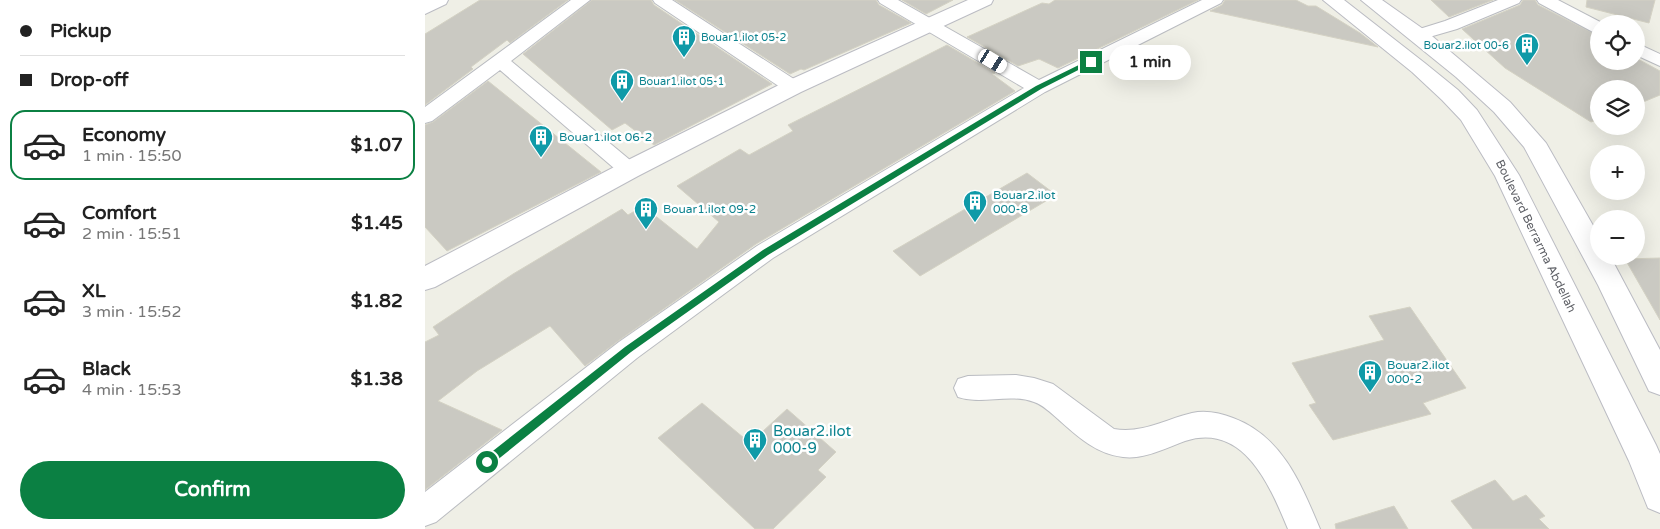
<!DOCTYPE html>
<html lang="en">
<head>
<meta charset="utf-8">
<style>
	body { margin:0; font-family:"Varela Round",sans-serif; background:#f6f6f6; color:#222; height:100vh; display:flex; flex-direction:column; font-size:19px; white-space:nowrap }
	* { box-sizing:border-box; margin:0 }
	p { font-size:16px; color:#767676 }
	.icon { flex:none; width:28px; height:28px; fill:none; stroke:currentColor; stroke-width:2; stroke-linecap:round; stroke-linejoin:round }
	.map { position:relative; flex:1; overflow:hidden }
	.details { display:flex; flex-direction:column; background:#fff; width:425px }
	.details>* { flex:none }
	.guide { display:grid; align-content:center; height:110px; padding:0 20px; background:#fff }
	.controls { position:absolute; left:1165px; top:15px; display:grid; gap:10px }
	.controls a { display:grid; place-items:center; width:55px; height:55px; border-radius:50%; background:#fff; box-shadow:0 5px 20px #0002; font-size:25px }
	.end { position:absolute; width:22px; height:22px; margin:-11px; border:6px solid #0b8043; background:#fff; box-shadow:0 0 0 2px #fff }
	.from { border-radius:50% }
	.bubble { position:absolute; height:35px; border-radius:18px; background:#fff; box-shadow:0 5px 20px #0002; font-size:16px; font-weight:700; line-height:35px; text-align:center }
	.car { position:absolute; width:15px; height:30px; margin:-15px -8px; border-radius:6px; box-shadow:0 0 4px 1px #0007; background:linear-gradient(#fff 24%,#345 0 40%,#fff 0 76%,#345 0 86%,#fff 0) }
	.guide b { display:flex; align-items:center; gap:18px; height:48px; font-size:19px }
	.guide b+b { border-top:1px solid #e0e0e0 }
	.guide i { width:12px; height:12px; background:#222 }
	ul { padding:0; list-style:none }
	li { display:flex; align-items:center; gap:15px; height:70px; margin:0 10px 8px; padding:0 10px; border:2px solid transparent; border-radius:15px }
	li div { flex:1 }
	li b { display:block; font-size:19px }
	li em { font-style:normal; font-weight:700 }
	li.on { border-color:#0b8043 }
	li>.icon { width:45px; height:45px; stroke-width:1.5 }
	.action { display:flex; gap:10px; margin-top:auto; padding:10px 20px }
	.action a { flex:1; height:58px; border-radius:30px; background:#0b8043; color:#fff; font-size:20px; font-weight:700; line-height:58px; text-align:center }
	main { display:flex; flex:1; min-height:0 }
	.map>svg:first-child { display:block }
	.building { fill:#cac9c2; stroke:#d4d2c4 }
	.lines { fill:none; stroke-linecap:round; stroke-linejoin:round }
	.street-casing { stroke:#babcc1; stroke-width:2 }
	.secondary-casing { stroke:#bbbcc3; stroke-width:2 }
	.street { fill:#fff; fill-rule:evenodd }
	.secondary { fill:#fff; fill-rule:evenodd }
	.route { fill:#0b8043 }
	.labels { text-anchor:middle; stroke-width:5; stroke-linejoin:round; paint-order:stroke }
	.far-culture-label { font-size:11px; fill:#0d838f; stroke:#fff; text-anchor:start }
	.culture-label { font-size:12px; fill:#0d838f; stroke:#fff; text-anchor:start }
	.street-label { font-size:12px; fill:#5d5f65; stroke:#fff }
	.near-culture-label { font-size:15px; fill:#0d838f; stroke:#fff; text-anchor:start }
</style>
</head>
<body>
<main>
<section class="details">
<div class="guide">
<b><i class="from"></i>Pickup</b>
<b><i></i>Drop-off</b>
</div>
<ul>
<li class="on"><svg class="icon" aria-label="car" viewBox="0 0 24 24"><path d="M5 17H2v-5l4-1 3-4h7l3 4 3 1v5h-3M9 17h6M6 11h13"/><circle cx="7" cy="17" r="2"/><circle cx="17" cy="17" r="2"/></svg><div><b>Economy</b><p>1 min · 15:50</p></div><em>$1.07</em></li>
<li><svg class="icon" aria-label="car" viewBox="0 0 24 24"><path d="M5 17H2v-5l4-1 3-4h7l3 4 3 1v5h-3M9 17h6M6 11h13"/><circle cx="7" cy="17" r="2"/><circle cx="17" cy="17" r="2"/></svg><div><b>Comfort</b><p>2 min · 15:51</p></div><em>$1.45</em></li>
<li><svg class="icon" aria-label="car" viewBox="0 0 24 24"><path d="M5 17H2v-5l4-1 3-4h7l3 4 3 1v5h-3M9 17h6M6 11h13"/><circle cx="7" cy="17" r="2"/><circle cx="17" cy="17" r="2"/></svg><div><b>XL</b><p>3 min · 15:52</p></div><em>$1.82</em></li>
<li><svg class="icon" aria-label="car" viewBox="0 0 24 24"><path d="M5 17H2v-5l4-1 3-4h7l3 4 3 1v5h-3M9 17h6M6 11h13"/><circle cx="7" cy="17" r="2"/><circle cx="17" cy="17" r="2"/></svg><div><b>Black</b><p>4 min · 15:53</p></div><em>$1.38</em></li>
</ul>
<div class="action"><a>Confirm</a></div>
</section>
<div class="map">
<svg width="1235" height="529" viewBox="0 0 1235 529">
	<rect width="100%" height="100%" fill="#efefe6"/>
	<path class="building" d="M 55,0 L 143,0 L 85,43 L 82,40 L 46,67 L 48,69 L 0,105 L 0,34 Z
		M 167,0 L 226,0 L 229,5 L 347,84 L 229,145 L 200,123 L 187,130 L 98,54 Z
		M 250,0 L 451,0 L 454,5 L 486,23 L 379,70 L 376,69 L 365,74 Z
		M 477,0 L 528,0 L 501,14 Z
		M 630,0 L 773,0 L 633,68 L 614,59 L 593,66 L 542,37 L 617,3 L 624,4 Z
		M 800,0 L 871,0 L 883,6 L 891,6 L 935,33 L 953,47 L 785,11 L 797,5 Z
		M 1006,0 L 1068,0 L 1024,17 Z
		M 1098,0 L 1110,0 L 1113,5 L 1174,36 L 1174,61 L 1211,61 L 1211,58 L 1235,71 L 1235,95 L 1211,105 L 1211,89 L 1174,89 L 1174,119 L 1166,122 L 1080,68 L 1037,29 L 1095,5 Z
		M 1162,0 L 1230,0 L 1224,23 L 1161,7 Z
		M 522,45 L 570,73 L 567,74 L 590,91 L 331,244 L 193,341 L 160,366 L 125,326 L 52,371 L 13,401 L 77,430 L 0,490 L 0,342 L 14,335 L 8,327 L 88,274 L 197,209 L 203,215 L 218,206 L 272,249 L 294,222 L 252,186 L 315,149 L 324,155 L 368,131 L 363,125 Z
		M 63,81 L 176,172 L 22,251 L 0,227 L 0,125 L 8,122 Z
		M 602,173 L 631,195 L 495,276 L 468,251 Z
		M 1235,258 L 1235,320 L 1200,259 Z
		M 985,307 L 1041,388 L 998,403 L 1006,414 L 908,440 L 884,405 L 891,403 L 867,363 L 959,340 L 944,316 Z
		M 277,403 L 325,443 L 362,409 L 411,452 L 393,470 L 401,477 L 348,529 L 330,529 L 233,438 Z
		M 1070,480 L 1088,501 L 1101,495 L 1120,516 L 1114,519 L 1124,529 L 1048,529 L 1026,501 Z
		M 969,506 L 983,529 L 911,529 L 910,524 Z"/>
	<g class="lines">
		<g class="street-casing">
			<path id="street" d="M 146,0 L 165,0 L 86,61 L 211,165 L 215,170 L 211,175 L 204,177 L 197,175 L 75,70 L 7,121 L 0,123 L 0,107 Z
				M 228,0 L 247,0 L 375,83 L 377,87 L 375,91 L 368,93 L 361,91 L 230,3 Z
				M 453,0 L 473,0 L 614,80 L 777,0 L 798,0 L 796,3 L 620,92 L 348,258 L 212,358 L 11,522 L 0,526 L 0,492 L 194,342 L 332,246 L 599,88 L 455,3 Z
				M 1073,0 L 1096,0 L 1094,3 L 1032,29 L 994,40 L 988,39 L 985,35 L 988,31 L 1020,21 Z
				M 1112,0 L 1133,0 L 1179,24 L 1174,24 L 1174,33 L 1168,32 L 1114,3 Z
				M 1211,43 L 1235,54 L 1235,66 L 1211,55 Z
				M 591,375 L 609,378 L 628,384 L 689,429 C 717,434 741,419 767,413 C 781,410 795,413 808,418 C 857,436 876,484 895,529 L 863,529 C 845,486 819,422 760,441 C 741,448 718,460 698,457 C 671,454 652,436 633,419 C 626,413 618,405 609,402 C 584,393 557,405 533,397 L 529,388 L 533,379 L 543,376 Z"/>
		</g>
		<g class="secondary-casing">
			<path id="secondary" d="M 0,0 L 23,0 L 21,4 L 0,14 Z
				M 543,0 L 568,0 L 566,4 L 376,92 L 213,176 L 10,287 L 0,290 L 0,266 L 195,164 L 360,82 Z
				M 898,0 L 919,0 L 1001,64 L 1033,90 L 1052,110 L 1094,175 L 1231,445 L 1235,454 L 1235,513 L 1223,508 L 1204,461 L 1070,176 L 1036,120 L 1017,100 L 987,72 Z
				M 936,0 L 957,0 L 1001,31 L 1085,102 L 1121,143 L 1174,236 L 1174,256 L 1185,256 L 1235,350 L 1235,395 L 1224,391 L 1173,285 L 1099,147 L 1069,112 L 1031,77 Z"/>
		</g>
		<use href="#street" class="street"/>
		<use href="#secondary" class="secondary"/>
	</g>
	<path class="route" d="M 664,60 L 669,62 L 616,89 L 343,255 L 206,352 L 66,465 L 59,465 L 59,458 L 200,347 L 338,250 L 611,86 Z"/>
	<defs>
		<g id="building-pin" transform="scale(1.25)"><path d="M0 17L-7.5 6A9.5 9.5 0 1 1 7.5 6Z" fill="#0f9aa8" stroke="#fff"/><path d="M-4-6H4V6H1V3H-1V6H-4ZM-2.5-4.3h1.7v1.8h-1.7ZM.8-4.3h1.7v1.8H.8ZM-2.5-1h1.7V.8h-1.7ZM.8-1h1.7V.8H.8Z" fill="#fff"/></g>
	</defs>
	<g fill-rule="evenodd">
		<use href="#building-pin" x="259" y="37"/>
		<use href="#building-pin" x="1102" y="45"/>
		<use href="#building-pin" x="197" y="81"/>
		<use href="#building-pin" x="116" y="137"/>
		<use href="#building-pin" x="550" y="202"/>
		<use href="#building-pin" x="221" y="209"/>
		<use href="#building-pin" x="945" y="372"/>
		<use href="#building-pin" x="330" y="440"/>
	</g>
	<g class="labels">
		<g class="far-culture-label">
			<text x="276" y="41">Bouar1.ilot 05-2</text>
			<text x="1084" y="49" text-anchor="end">Bouar2.ilot 00-6</text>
			<text x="214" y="85">Bouar1.ilot 05-1</text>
		</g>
		<g class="culture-label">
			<text x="134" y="141">Bouar1.ilot 06-2</text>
			<text x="568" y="199">Bouar2.ilot<tspan x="568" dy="14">000-8</tspan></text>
			<text x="238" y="213">Bouar1.ilot 09-2</text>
			<text x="962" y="369">Bouar2.ilot<tspan x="962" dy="14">000-2</tspan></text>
		</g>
		<g class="street-label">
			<text transform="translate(1111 236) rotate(64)" y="4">Boulevard Berrarma Abdellah</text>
		</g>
		<g class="near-culture-label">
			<text x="348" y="436">Bouar2.ilot<tspan x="348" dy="17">000-9</tspan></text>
		</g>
	</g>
</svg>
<div class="controls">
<a><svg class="icon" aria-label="locate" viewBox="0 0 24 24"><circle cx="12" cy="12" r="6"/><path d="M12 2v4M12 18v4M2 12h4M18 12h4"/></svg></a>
<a><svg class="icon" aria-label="layers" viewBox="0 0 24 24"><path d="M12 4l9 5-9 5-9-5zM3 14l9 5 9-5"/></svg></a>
<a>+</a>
<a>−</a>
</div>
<i class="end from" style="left:62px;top:462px"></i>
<i class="end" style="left:666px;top:62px"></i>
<div class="bubble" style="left:684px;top:45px;width:82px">1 min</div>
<i class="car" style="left:568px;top:61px;rotate:121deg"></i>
</div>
</main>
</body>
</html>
